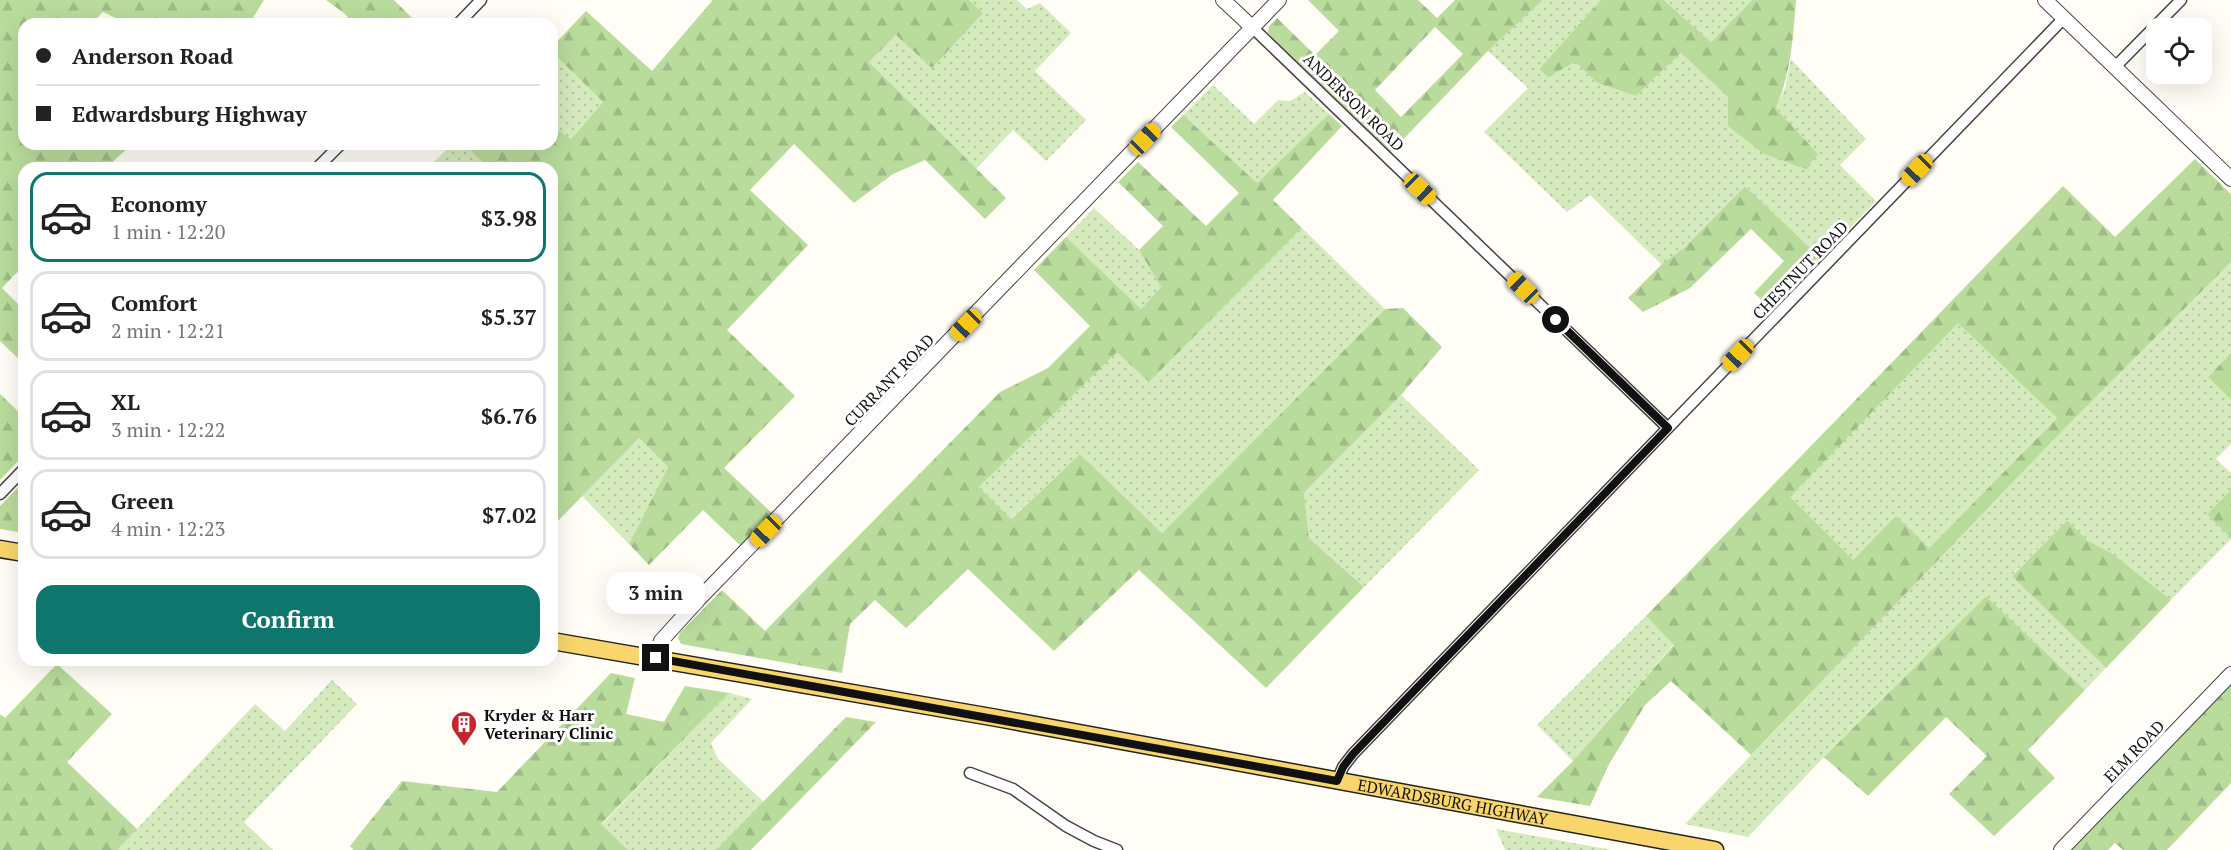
<!DOCTYPE html>
<html lang="en">
<head>
<meta charset="utf-8">
<style>
	body { margin:0; font-family:"PT Serif",serif; background:#f2f2f2; color:#222; height:100vh; display:flex; flex-direction:column; font-size:22px; white-space:nowrap }
	* { box-sizing:border-box; margin:0 }
	p { font-size:20px; color:#767676 }
	.icon { flex:none; width:33px; height:33px; fill:none; stroke:currentColor; stroke-width:2; stroke-linecap:round; stroke-linejoin:round }
	.map { position:relative; flex:1; overflow:hidden }
	.side { position:absolute; left:18px; top:162px; width:540px; height:504px; display:flex; flex-direction:column; background:#fff; border-radius:18px; box-shadow:0 6px 24px #0002 }
	.side>* { flex:none }
	.top-card { position:absolute; left:18px; top:18px; width:540px; height:132px; border-radius:18px; box-shadow:0 6px 24px #0002; display:grid; align-content:center; height:132px; padding:0 18px; background:#fff }
	.controls { position:absolute; left:2146px; top:18px; display:grid; gap:12px }
	.controls a { display:grid; place-items:center; width:66px; height:66px; border-radius:12px; background:#fff; box-shadow:0 6px 24px #0002; font-size:30px }
	.end { position:absolute; width:27px; height:27px; margin:-14px; border:8px solid #111; background:#fff; box-shadow:0 0 0 3px #fff }
	.from { border-radius:50% }
	.bubble { position:absolute; height:42px; border-radius:18px; background:#fff; box-shadow:0 6px 24px #0002; font-size:20px; font-weight:700; line-height:42px; text-align:center }
	.car { position:absolute; width:18px; height:36px; margin:-18px -9px; border-radius:8px; box-shadow:0 0 4px 2px #0007; background:linear-gradient(#f5c518 24%,#345 0 40%,#f5c518 0 76%,#345 0 86%,#f5c518 0) }
	.top-card b { display:flex; align-items:center; gap:21px; height:57px; font-size:22px }
	.top-card b+b { border-top:2px solid #e0e0e0 }
	.top-card i { width:15px; height:15px; background:#222 }
	ul { padding:10px 0 0; list-style:none }
	li { display:flex; align-items:center; gap:18px; height:90px; margin:0 12px 9px; padding:0 6px; border:3px solid #e0e0e0; border-radius:18px }
	li div { flex:1 }
	li b { display:block; font-size:22px }
	li em { font-style:normal; font-weight:700 }
	li.selected { border-color:#0f766e }
	li>.icon { width:54px; height:54px; stroke-width:1.5 }
	.cta { display:flex; gap:12px; margin-top:auto; padding:12px 18px }
	.cta a { flex:1; height:69px; border-radius:18px; background:#0f766e; color:#fff; font-size:24px; font-weight:700; line-height:69px; text-align:center }
	.map>svg:first-child { display:block }
	.grass { fill:url(#grass-dots) }
	.forest { fill:url(#forest-firs); fill-rule:evenodd }
	.lines { fill:none; stroke-linecap:round; stroke-linejoin:round }
	.minor-casing { stroke:#444; stroke-width:13 }
	.tertiary-casing { stroke:#444; stroke-width:16 }
	.primary-casing { stroke:#222; stroke-width:19 }
	.minor { stroke:#fff; stroke-width:10 }
	.tertiary { stroke:#fff; stroke-width:14 }
	.primary { stroke:#f9d66b; stroke-width:16 }
	.route { stroke:#111; stroke-width:8 }
	.labels { text-anchor:middle; stroke-width:6; stroke-linejoin:round; paint-order:stroke }
	.street-label { font-size:16px; fill:#111; stroke:#fff }
	.poi-label { font-size:16px; font-weight:bold; fill:#111; stroke:#fff; text-anchor:start }
</style>
</head>
<body>
<div class="map">
<svg width="2231" height="850" viewBox="0 0 2231 850">
	<defs>
		<pattern id="grass-dots" width="8" height="8" patternUnits="userSpaceOnUse" patternTransform="scale(1.5)"><rect width="8" height="8" fill="#d5ebbd"/><path d="M2 2h.1M6 6h.1" fill="none" stroke="#b6c8a1" stroke-width="1.8" stroke-linecap="round"/></pattern>
		<pattern id="forest-firs" width="22" height="20" patternUnits="userSpaceOnUse" patternTransform="scale(1.5)"><rect width="22" height="20" fill="#b9dc9c"/><path d="M5 1l3.5 6h-7zM16 11l3.5 6h-7z" fill="#9ebc85"/></pattern>
	</defs>
	<rect width="100%" height="100%" fill="#fffdf5"/>
	<path class="grass" d="M 969,0 L 1017,0 L 1027,9 L 1040,3 L 1071,33 L 1035,71 L 1086,120 L 1046,161 L 1013,130 L 976,169 L 869,62 L 896,35 L 983,13 Z
		M 1543,0 L 1601,0 L 1539,69 L 1575,62 L 1597,83 L 1636,96 L 1681,53 L 1728,97 L 1818,154 L 1776,108 L 1785,88 L 1791,59 L 1866,139 L 1840,165 L 1876,201 L 1821,258 L 1745,186 L 1684,248 L 1662,265 L 1590,195 L 1567,212 L 1484,132 L 1528,88 L 1488,51 Z
		M 1664,0 L 1752,0 L 1711,42 Z
		M 552,52 L 603,102 L 571,139 L 552,125 Z
		M 1213,85 L 1254,124 L 1278,100 L 1290,101 L 1305,92 L 1329,114 L 1257,184 L 1183,115 Z
		M 465,145 L 488,168 L 428,168 L 449,147 Z
		M 1094,208 L 1139,250 L 1161,287 L 1141,309 L 1066,237 Z
		M 1302,228 L 1385,309 L 1162,533 L 1080,454 L 1010,519 L 979,487 L 1117,351 L 1149,382 Z
		M 2231,262 L 2231,353 L 2208,377 L 2231,400 L 2231,444 L 2216,459 L 2231,473 L 2231,490 L 2207,514 L 2231,539 L 2171,600 L 2113,554 L 2088,541 L 2067,520 L 2012,575 L 2106,668 L 2085,690 L 1986,596 L 1824,757 L 1748,837 L 1685,824 L 2066,427 Z
		M 1958,322 L 2057,418 L 1929,548 L 1853,561 L 1789,497 Z
		M 1401,395 L 1479,470 L 1364,587 L 1309,538 L 1304,493 Z
		M 639,438 L 668,467 L 629,544 L 582,496 Z
		M 1646,616 L 1674,644 L 1573,761 L 1537,725 Z
		M 332,680 L 357,704 L 244,822 L 273,850 L 117,850 L 255,704 L 285,731 Z
		M 729,693 L 752,699 L 711,743 L 718,759 L 764,802 L 716,850 L 628,850 L 601,825 Z
		M 1496,829 L 1612,850 L 1505,850 Z"/>
	<path class="forest" d="M 0,0 L 264,0 L 249,24 L 128,24 L 103,12 L 91,24 L 24,24 L 24,144 L 132,144 L 106,168 L 24,168 L 24,265 L 2,288 L 24,310 L 24,364 L 0,341 Z
		M 326,0 L 394,0 L 418,24 L 354,24 L 344,13 Z
		M 711,0 L 969,0 L 983,13 L 932,68 L 896,35 L 869,62 L 1006,198 L 985,219 L 925,160 L 893,174 L 854,203 L 794,144 L 750,190 L 808,245 L 727,330 L 795,396 L 724,468 L 773,514 L 742,547 L 703,510 L 649,565 L 629,544 L 668,467 L 639,438 L 552,527 L 552,168 L 488,168 L 465,145 L 552,144 L 552,125 L 571,139 L 603,102 L 552,52 L 552,47 L 586,11 L 652,71 L 712,1 Z
		M 1308,0 L 1418,0 L 1437,18 L 1455,0 L 1543,0 L 1488,51 L 1391,152 L 1268,33 L 1269,26 L 1277,18 L 1315,55 L 1339,31 ZM 1435,27 L 1463,54 L 1401,117 L 1375,90 Z
		M 1601,0 L 1664,0 L 1711,42 L 1752,0 L 1796,0 C 1793,38 1791,73 1776,108 L 1818,154 L 1806,169 L 1764,154 L 1728,126 L 1728,97 L 1681,53 L 1636,96 L 1597,83 L 1575,62 L 1548,77 L 1539,69 Z
		M 1329,114 L 1342,126 L 1273,200 L 1302,228 L 1149,382 L 1117,352 L 979,487 L 1011,519 L 1080,454 L 1162,533 L 1385,309 L 1403,308 L 1442,347 L 1401,395 L 1304,493 L 1309,538 L 1364,587 L 1266,688 L 1139,570 L 1054,651 L 968,569 L 906,628 L 875,600 L 850,624 L 842,673 L 681,644 L 678,638 L 680,633 L 722,590 L 765,631 L 1000,392 L 1048,368 L 1090,326 L 1034,270 L 1066,237 L 1141,309 L 1161,287 L 1139,250 L 1163,226 L 1118,182 L 1138,162 L 1206,226 L 1239,193 L 1171,127 L 1183,115 L 1257,183 Z
		M 2195,159 L 2231,194 L 2231,262 L 2066,427 L 1751,755 L 1671,681 L 1645,705 L 1608,766 L 1590,806 L 1537,797 L 1573,761 L 1674,645 L 1646,616 L 2063,186 L 2115,237 ZM 1958,323 L 2057,418 L 1929,548 L 1896,516 L 1853,560 L 1790,497 Z
		M 1745,186 L 1821,258 L 1771,308 L 1754,293 L 1784,261 L 1751,229 L 1690,288 L 1643,312 L 1628,298 L 1661,265 L 1684,248 Z
		M 2231,353 L 2231,400 L 2208,377 Z
		M 0,394 L 24,417 L 24,455 L 0,480 Z
		M 24,481 L 24,533 L 0,529 L 0,506 Z
		M 2231,490 L 2231,539 L 2207,514 Z
		M 2067,520 L 2088,541 L 2113,554 L 2171,600 L 2106,668 L 2012,576 Z
		M 1986,596 L 2085,690 L 2028,750 L 2055,778 L 1994,836 L 1949,794 L 1987,756 L 1946,717 L 1868,796 L 1824,757 Z
		M 57,664 L 112,714 L 67,762 L 137,829 L 117,850 L 0,850 L 0,714 L 5,718 Z
		M 611,673 L 635,678 L 626,714 L 664,722 L 685,686 L 729,693 L 601,824 L 628,850 L 354,850 L 350,846 L 402,781 L 497,792 Z
		M 2231,683 L 2231,783 L 2167,850 L 2123,850 L 2115,843 L 2108,850 L 2070,850 Z
		M 846,717 L 876,722 L 751,850 L 716,850 Z"/>
	<g class="lines">
		<g class="minor-casing">
			<path id="minor" d="M 458,24 L 481,0
				M 1253,28 L 1668,428
				M 2115,67 L 2181,0
				M 317,168 L 341,144
				M 0,494 L 24,469
				M 970,773 L 1013,789 L 1066,826 L 1094,841 L 1117,850
				M 1337,781 L 1343,767 L 1353,754 L 2064,18"/>
		</g>
		<g class="tertiary-casing">
			<path id="tertiary" d="M 1223,0 L 1253,28
				M 2045,0 L 2231,179
				M 655,658 L 661,641 L 699,599 L 1279,0
				M 2061,850 L 2231,674"/>
		</g>
		<g class="primary-casing">
			<g id="primary">
				<path d="M 0,549 L 24,553"/>
				<path id="s1" d="M 552,641 L 997,718 L 1715,850"/>
			</g>
		</g>
		<use href="#minor" class="minor"/>
		<use href="#tertiary" class="tertiary"/>
		<use href="#primary" class="primary"/>
	</g>
	<g class="lines">
		<path class="route" d="M 656,658 L 1337,781 L 1343,767 L 1353,754 L 1668,428 L 1556,320"/>
	</g>
	<defs>
		<g id="building-pin" transform="scale(1.35)"><path d="M0 17L-7.5 6A9.5 9.5 0 1 1 7.5 6Z" fill="#c4262e" stroke="#fff"/><path d="M-4-6H4V6H1V3H-1V6H-4ZM-2.5-4.3h1.7v1.8h-1.7ZM.8-4.3h1.7v1.8H.8ZM-2.5-1h1.7V.8h-1.7ZM.8-1h1.7V.8H.8Z" fill="#fff"/></g>
	</defs>
	<g fill-rule="evenodd">
		<use href="#building-pin" x="464" y="724"/>
	</g>
	<g class="labels">
		<g class="street-label">
			<text transform="translate(1354 102) rotate(44)" y="6">ANDERSON ROAD</text>
			<text transform="translate(1800 270) rotate(-46)" y="6">CHESTNUT ROAD</text>
			<text transform="translate(889 380) rotate(-46)" y="6">CURRANT ROAD</text>
			<text transform="translate(2134 751) rotate(-46)" y="6">ELM ROAD</text>
			<text dy="6" stroke="none"><textPath href="#s1" startOffset="915">EDWARDSBURG HIGHWAY</textPath></text>
		</g>
		<g class="poi-label">
			<text x="484" y="721">Kryder &amp; Harr<tspan x="484" dy="18">Veterinary Clinic</tspan></text>
		</g>
	</g>
</svg>
<div class="controls">
<a><svg class="icon" aria-label="locate" viewBox="0 0 24 24"><circle cx="12" cy="12" r="6"/><path d="M12 2v4M12 18v4M2 12h4M18 12h4"/></svg></a>
</div>
<i class="end from" style="left:1556px;top:320px"></i>
<i class="end" style="left:656px;top:658px"></i>
<div class="bubble" style="left:606px;top:572px;width:99px">3 min</div>
<i class="car" style="left:1145px;top:139px;rotate:44deg"></i>
<i class="car" style="left:1917px;top:170px;rotate:224deg"></i>
<i class="car" style="left:1420px;top:189px;rotate:134deg"></i>
<i class="car" style="left:1523px;top:288px;rotate:314deg"></i>
<i class="car" style="left:966px;top:325px;rotate:224deg"></i>
<i class="car" style="left:1738px;top:355px;rotate:224deg"></i>
<i class="car" style="left:766px;top:531px;rotate:224deg"></i>
<div class="top-card">
<b><i class="from"></i>Anderson Road</b>
<b><i></i>Edwardsburg Highway</b>
</div>
<section class="side">
<ul>
<li class="selected"><svg class="icon" aria-label="car" viewBox="0 0 24 24"><path d="M5 17H2v-5l4-1 3-4h7l3 4 3 1v5h-3M9 17h6M6 11h13"/><circle cx="7" cy="17" r="2"/><circle cx="17" cy="17" r="2"/></svg><div><b>Economy</b><p>1 min · 12:20</p></div><em>$3.98</em></li>
<li><svg class="icon" aria-label="car" viewBox="0 0 24 24"><path d="M5 17H2v-5l4-1 3-4h7l3 4 3 1v5h-3M9 17h6M6 11h13"/><circle cx="7" cy="17" r="2"/><circle cx="17" cy="17" r="2"/></svg><div><b>Comfort</b><p>2 min · 12:21</p></div><em>$5.37</em></li>
<li><svg class="icon" aria-label="car" viewBox="0 0 24 24"><path d="M5 17H2v-5l4-1 3-4h7l3 4 3 1v5h-3M9 17h6M6 11h13"/><circle cx="7" cy="17" r="2"/><circle cx="17" cy="17" r="2"/></svg><div><b>XL</b><p>3 min · 12:22</p></div><em>$6.76</em></li>
<li><svg class="icon" aria-label="car" viewBox="0 0 24 24"><path d="M5 17H2v-5l4-1 3-4h7l3 4 3 1v5h-3M9 17h6M6 11h13"/><circle cx="7" cy="17" r="2"/><circle cx="17" cy="17" r="2"/></svg><div><b>Green</b><p>4 min · 12:23</p></div><em>$7.02</em></li>
</ul>
<div class="cta"><a>Confirm</a></div>
</section>
</div>
</body>
</html>
